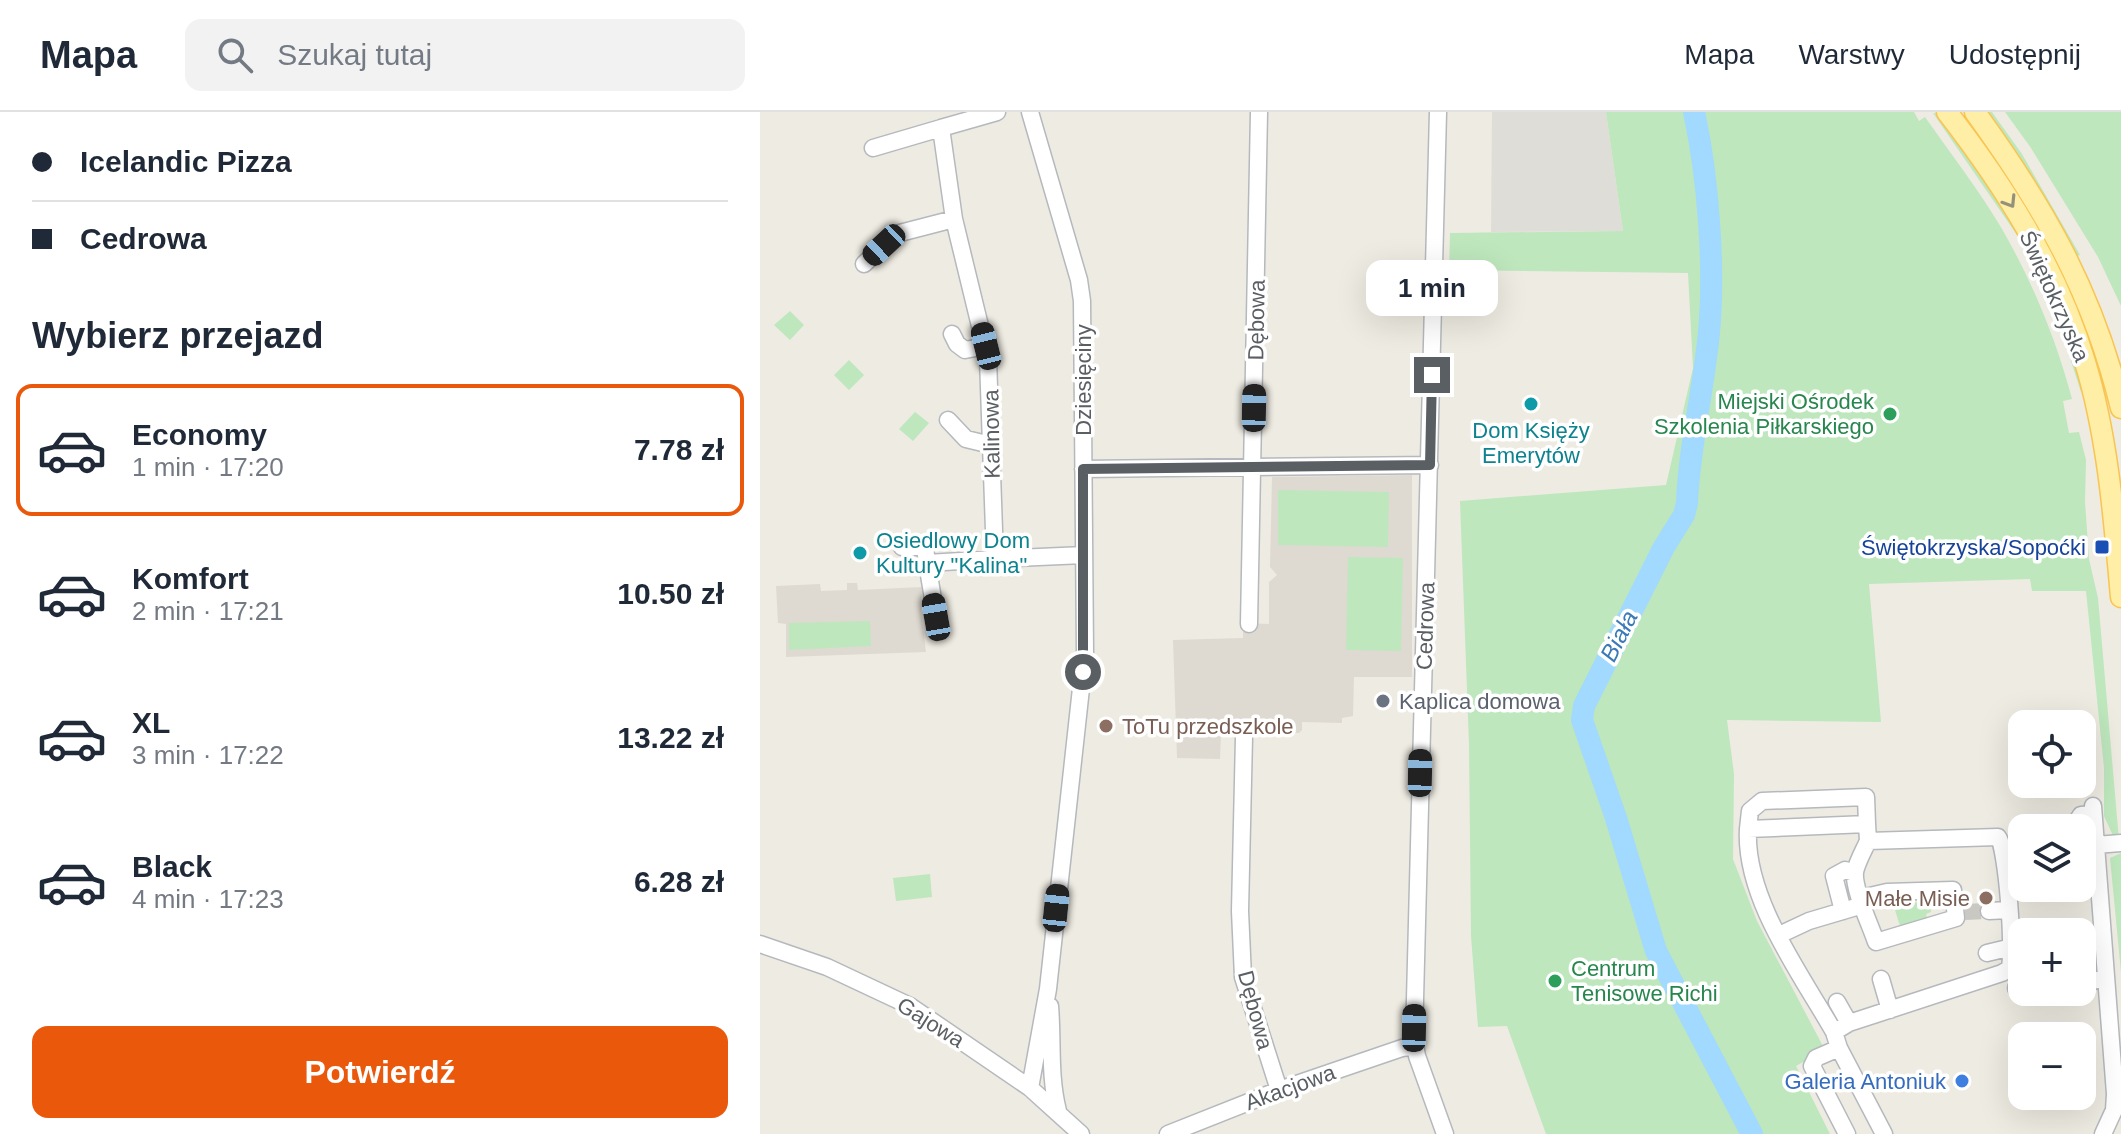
<!DOCTYPE html>
<html lang="pl">
<head>
<meta charset="utf-8">
<style>
	body { margin:0; font-family:Arial,sans-serif; background:#f2f2f3; color:#1f2937; height:100vh; display:flex; flex-direction:column; font-size:30px; white-space:nowrap }
	* { box-sizing:border-box; margin:0 }
	p { font-size:26px; color:#747a83 }
	.icon { flex:none; width:44px; height:44px; fill:none; stroke:currentColor; stroke-width:2; stroke-linecap:round; stroke-linejoin:round }
	.map { position:relative; flex:1; overflow:hidden }
	.details { display:flex; flex-direction:column; background:#fff; width:760px }
	.details>* { flex:none }
	.hud { display:grid; align-content:center; height:176px; padding:0 32px; background:#fff }
	.tools { position:absolute; left:1248px; top:598px; display:grid; gap:16px }
	.tools a { display:grid; place-items:center; width:88px; height:88px; border-radius:16px; background:#fff; box-shadow:0 8px 32px #0002; font-size:40px }
	.end { position:absolute; width:36px; height:36px; margin:-18px; border:10px solid #5a5f64; background:#fff; box-shadow:0 0 0 4px #fff }
	.from { border-radius:50% }
	.bubble { position:absolute; height:56px; border-radius:16px; background:#fff; box-shadow:0 8px 32px #0002; font-size:26px; font-weight:600; line-height:56px; text-align:center }
	.car { position:absolute; width:24px; height:48px; margin:-24px -12px; border-radius:10px; box-shadow:0 0 6px 2px #0007; background:linear-gradient(#222 24%,#8ab4d8 0 40%,#222 0 76%,#8ab4d8 0 86%,#222 0) }
	.hud b { display:flex; align-items:center; gap:28px; height:76px; font-size:30px }
	.hud b+b { border-top:2px solid #e0e1e3 }
	.hud i { width:20px; height:20px; background:#1f2937 }
	ul { padding:0; list-style:none }
	li { display:flex; align-items:center; gap:24px; height:132px; margin:0 16px 12px; padding:0 16px; border:4px solid transparent; border-radius:16px }
	li div { flex:1 }
	li b { display:block; font-size:30px }
	li em { font-style:normal; font-weight:600 }
	li.current { border-color:#ea580c }
	li>.icon { width:72px; height:72px; stroke-width:1.5 }
	h2 { padding:0 32px; font-size:36px; line-height:96px }
	.action { display:flex; gap:16px; margin-top:auto; padding:16px 32px }
	.action a { flex:1; height:92px; border-radius:16px; background:#ea580c; color:#fff; font-size:32px; font-weight:600; line-height:92px; text-align:center }
	header { display:flex; align-items:center; gap:48px; box-sizing:border-box; height:112px; padding:0 40px; background:#fff; border-bottom:2px solid #e0e1e3 }
	header strong { font-size:38px }
	nav { display:flex; gap:44px; margin-inline-start:auto; font-size:28px }
	.search { width:560px; height:72px; background:#f2f2f3; display:flex; align-items:center; gap:20px; box-sizing:border-box; padding:0 28px; border-radius:16px; color:#747a83; font-size:30px }
	main { display:flex; flex:1; min-height:0 }
	.map>svg:first-child { display:block }
	.industrial { fill:#dfddd7 }
	.education { fill:#dedad1 }
	.green { fill:#bee7bd }
	.lines { fill:none; stroke-linecap:round; stroke-linejoin:round }
	.river { stroke:#a1d9ff; stroke-width:22 }
	.minor-tunnel { stroke:#c9c8c2; stroke-width:16; stroke-dasharray:16 8; stroke-linecap:butt }
	.minor-casing { stroke:#b5b9bd; stroke-width:19 }
	.major-casing { stroke:#f9c451; stroke-width:23 }
	.minor { stroke:#fff; stroke-width:16 }
	.major { stroke:#ffeea6; stroke-width:20 }
	.oneway { stroke:#94917b }
	.route { stroke:#5a5f64; stroke-width:10 }
	.culture-dot { fill:#0f9aa8; stroke:#fff; stroke-width:3 }
	.leisure-dot { fill:#2e9e5b; stroke:#fff; stroke-width:3 }
	.transit-dot { fill:#1a4fb4; stroke:#fff; stroke-width:3 }
	.worship-dot { fill:#6b7280; stroke:#fff; stroke-width:3 }
	.education-dot { fill:#8d6e63; stroke:#fff; stroke-width:3 }
	.shop-dot { fill:#3f7fe0; stroke:#fff; stroke-width:3 }
	.labels { text-anchor:middle; stroke-width:7; stroke-linejoin:round; paint-order:stroke }
	.street-label { font-size:22px; fill:#5a5f64; stroke:#fff }
	.leisure-label { font-size:22px; fill:#27864d; stroke:#fff; text-anchor:end }
	.culture-label { font-size:22px; fill:#0d838f; stroke:#fff }
	.transit-label { font-size:22px; fill:#164399; stroke:#fff; text-anchor:end }
	.worship-label { font-size:22px; fill:#5b616d; stroke:#fff; text-anchor:start }
	.education-label { font-size:22px; fill:#785e54; stroke:#fff; text-anchor:start }
	.shop-label { font-size:22px; fill:#366cbe; stroke:#fff; text-anchor:end }
	.water-label { font-size:24px; font-style:italic; fill:#397ab7; stroke:#fff }
</style>
</head>
<body>
<header>
<strong>Mapa</strong>
<div class="search"><svg class="icon" aria-label="search" viewBox="0 0 24 24"><circle cx="10" cy="10" r="6"/><path d="M15 15l6 6"/></svg>Szukaj tutaj</div>
<nav><a>Mapa</a><a>Warstwy</a><a>Udostępnij</a></nav>
</header>
<main>
<section class="details">
<div class="hud">
<b><i class="from"></i>Icelandic Pizza</b>
<b><i></i>Cedrowa</b>
</div>
<h2>Wybierz przejazd</h2>
<ul>
<li class="current"><svg class="icon" aria-label="car" viewBox="0 0 24 24"><path d="M5 17H2v-5l4-1 3-4h7l3 4 3 1v5h-3M9 17h6M6 11h13"/><circle cx="7" cy="17" r="2"/><circle cx="17" cy="17" r="2"/></svg><div><b>Economy</b><p>1 min · 17:20</p></div><em>7.78 zł</em></li>
<li><svg class="icon" aria-label="car" viewBox="0 0 24 24"><path d="M5 17H2v-5l4-1 3-4h7l3 4 3 1v5h-3M9 17h6M6 11h13"/><circle cx="7" cy="17" r="2"/><circle cx="17" cy="17" r="2"/></svg><div><b>Komfort</b><p>2 min · 17:21</p></div><em>10.50 zł</em></li>
<li><svg class="icon" aria-label="car" viewBox="0 0 24 24"><path d="M5 17H2v-5l4-1 3-4h7l3 4 3 1v5h-3M9 17h6M6 11h13"/><circle cx="7" cy="17" r="2"/><circle cx="17" cy="17" r="2"/></svg><div><b>XL</b><p>3 min · 17:22</p></div><em>13.22 zł</em></li>
<li><svg class="icon" aria-label="car" viewBox="0 0 24 24"><path d="M5 17H2v-5l4-1 3-4h7l3 4 3 1v5h-3M9 17h6M6 11h13"/><circle cx="7" cy="17" r="2"/><circle cx="17" cy="17" r="2"/></svg><div><b>Black</b><p>4 min · 17:23</p></div><em>6.28 zł</em></li>
</ul>
<div class="action"><a>Potwierdź</a></div>
</section>
<div class="map">
<svg width="1361" height="1022" viewBox="0 0 1361 1022">
	<rect width="100%" height="100%" fill="#eeebe2"/>
	<path class="industrial" d="M 732,0 L 846,0 L 863,119 L 731,120 Z"/>
	<path class="education" d="M 652,363 L 652,565 L 594,565 L 593,604 L 582,606 L 582,611 L 542,610 L 542,618 L 539,621 L 466,620 L 461,621 L 460,647 L 417,646 L 413,528 L 483,526 L 483,511 L 509,512 L 509,470 L 517,463 L 510,455 L 512,365 Z
		M 87,471 L 97,471 L 98,478 L 162,475 L 161,499 L 166,540 L 26,545 L 26,512 L 18,511 L 16,474 L 60,472 L 61,479 L 87,478 Z"/>
	<path class="green" d="M 846,0 L 1154,0 L 1159,9 L 1165,5 C 1191,42 1219,78 1242,117 C 1273,171 1296,227 1312,287 L 1303,289 L 1309,321 L 1319,320 L 1326,348 L 1325,390 L 1329,447 L 1338,486 L 1359,728 L 1355,728 L 1344,704 L 1344,656 L 1326,479 L 1272,479 L 1270,467 L 1109,472 L 1121,610 L 967,608 L 974,662 L 973,747 L 997,809 L 1065,938 L 1036,954 L 1070,1022 L 786,1022 L 747,914 L 718,915 L 711,824 L 709,632 L 700,389 L 906,373 L 933,256 L 928,161 L 689,158 L 690,121 L 863,119 Z
		M 1226,0 L 1232,0 L 1262,42 L 1320,143 L 1317,144 L 1311,136 Z
		M 1245,0 L 1361,0 L 1361,194 L 1338,145 L 1271,36 Z
		M 1173,1 L 1179,2 C 1214,51 1248,100 1276,153 C 1297,191 1310,233 1323,274 L 1321,280 L 1300,215 L 1257,123 Z
		M 30,199 L 44,213 L 30,228 L 14,213 Z
		M 89,248 L 104,263 L 89,278 L 74,263 Z
		M 155,300 L 169,311 L 153,329 L 139,317 Z
		M 518,378 L 629,380 L 628,435 L 518,433 Z
		M 588,445 L 643,446 L 641,539 L 586,538 Z
		M 110,509 L 111,534 L 29,538 L 29,511 Z
		M 1361,741 L 1361,860 L 1350,746 Z
		M 170,762 L 172,785 L 136,789 L 133,766 Z
		M 1163,788 L 1164,792 L 1169,790 L 1171,800 L 1166,802 L 1167,806 L 1140,814 L 1135,798 Z"/>
	<g class="lines">
		<path class="river" d="M 934,0 C 948,64 955,155 949,220 C 944,277 929,334 927,391 L 924,403 L 904,435 L 824,594 L 822,608 L 856,706 L 896,839 L 992,1022"/>
		<path class="minor-tunnel" d="M 1205,800 L 1229,799"/>
		<g class="minor-casing">
			<path id="minor" d="M 237,0 L 181,16 L 194,107 L 228,247 L 235,447 L 324,443
				M 270,0 L 319,168 L 322,189 L 325,540 L 288,877 L 270,976
				M 678,0 L 654,926 L 657,944 L 685,1022
				M 113,36 L 181,16
				M 104,152 L 136,122 L 194,107
				M 192,222 L 197,232 L 205,238 L 226,234
				M 188,308 L 206,327 L 231,333
				M 323,357 L 670,353
				M 142,435 L 165,435 L 167,451
				M 176,505 L 167,451 L 235,447
				M 489,512 L 499,0
				M 484,625 L 480,799 L 483,865 L 519,978
				M 1333,694 L 1355,982 L 1354,998 L 1343,1022
				M 1318,716 L 1317,709 L 1321,703 L 1333,702
				M 988,717 L 990,699 L 1002,689 L 1106,685 L 1107,712
				M 1336,733 L 1361,731
				M 1101,786 L 1127,780 L 1193,778 L 1196,806 L 1116,830 C 1110,812 1093,777 1095,760 C 1097,750 1104,738 1108,729
				M 1083,799 L 1074,764 L 1085,758 L 1095,761
				M 1229,799 L 1249,798
				M 1019,823 L 1049,809 L 1103,793
				M 0,832 L 67,855 L 150,894 L 270,976 L 321,1022
				M 1227,841 L 1252,835
				M 1121,867 L 1130,898
				M 1322,870 L 1345,867
				M 1256,876 L 1262,876
				M 1077,890 L 1089,911
				M 290,894 C 293,930 289,963 298,999
				M 1074,920 L 1089,911 L 1242,861 L 1249,857 C 1255,846 1247,735 1238,725 L 1108,729 L 1107,712 L 988,717 C 984,786 1041,862 1074,920 L 1079,936 L 1124,1022
				M 1079,936 L 1056,946 L 1052,954 L 1087,1022
				M 408,1022 L 519,978 L 642,936 L 655,934"/>
		</g>
		<g class="major-casing">
			<path id="major" d="M 1187,0 C 1245,75 1298,158 1325,250 C 1348,326 1354,406 1361,485
				M 1215,0 C 1284,95 1333,180 1361,296"/>
		</g>
		<use href="#minor" class="minor"/>
		<use href="#major" class="major"/>
	</g>
	<defs><path id="oneway-chevron" d="M-2-3.5L2.5 0L-2 3.5" fill="none" stroke-width="1.6" stroke-linecap="round" stroke-linejoin="round" transform="scale(2)"/></defs>
	<use class="oneway" href="#oneway-chevron" transform="translate(1250 90) rotate(58)"/>
	<g class="lines">
		<path class="route" d="M 323,560 L 323,357 L 670,353 L 672,263"/>
	</g>
	<g class="culture-dot">
		<circle cx="771" cy="292" r="8"/>
		<circle cx="100" cy="441" r="8"/>
	</g>
	<g class="leisure-dot">
		<circle cx="1130" cy="302" r="8"/>
		<circle cx="795" cy="869" r="8"/>
	</g>
	<rect class="transit-dot" x="1334" y="427" width="16" height="16" rx="4"/>
	<circle class="worship-dot" cx="623" cy="589" r="8"/>
	<g class="education-dot">
		<circle cx="346" cy="614" r="8"/>
		<circle cx="1226" cy="786" r="8"/>
	</g>
	<circle class="shop-dot" cx="1202" cy="969" r="8"/>
	<g class="labels">
		<g class="street-label">
			<text transform="translate(1295 184) rotate(66)" y="8">Świętokrzyska</text>
			<text transform="translate(496 208) rotate(-89)" y="8">Dębowa</text>
			<text transform="translate(323 268) rotate(-90)" y="8">Dziesięciny</text>
			<text transform="translate(231 322) rotate(-91)" y="8">Kalinowa</text>
			<text transform="translate(665 514) rotate(-88)" y="8">Cedrowa</text>
			<text transform="translate(496 898) rotate(75)" y="8">Dębowa</text>
			<text transform="translate(171 910) rotate(32)" y="8">Gajowa</text>
			<text transform="translate(530 975) rotate(-20)" y="8">Akacjowa</text>
		</g>
		<g class="leisure-label">
			<text x="1114" y="297">Miejski Ośrodek<tspan x="1114" dy="25">Szkolenia Piłkarskiego</tspan></text>
			<text x="811" y="864" text-anchor="start">Centrum<tspan x="811" dy="25">Tenisowe Richi</tspan></text>
		</g>
		<g class="culture-label">
			<text x="771" y="326">Dom Księży<tspan x="771" dy="25">Emerytów</tspan></text>
			<text x="116" y="436" text-anchor="start">Osiedlowy Dom<tspan x="116" dy="25">Kultury "Kalina"</tspan></text>
		</g>
		<g class="transit-label">
			<text x="1326" y="443">Świętokrzyska/Sopoćki</text>
		</g>
		<g class="worship-label">
			<text x="639" y="597">Kaplica domowa</text>
		</g>
		<g class="education-label">
			<text x="362" y="622">ToTu przedszkole</text>
			<text x="1210" y="794" text-anchor="end">Małe Misie</text>
		</g>
		<g class="shop-label">
			<text x="1186" y="977">Galeria Antoniuk</text>
		</g>
		<g class="water-label">
			<text transform="translate(859 524) rotate(-63)" y="8">Biała</text>
		</g>
	</g>
</svg>
<div class="tools">
<a><svg class="icon" aria-label="locate" viewBox="0 0 24 24"><circle cx="12" cy="12" r="6"/><path d="M12 2v4M12 18v4M2 12h4M18 12h4"/></svg></a>
<a><svg class="icon" aria-label="layers" viewBox="0 0 24 24"><path d="M12 4l9 5-9 5-9-5zM3 14l9 5 9-5"/></svg></a>
<a>+</a>
<a>−</a>
</div>
<i class="end from" style="left:323px;top:560px"></i>
<i class="end" style="left:672px;top:263px"></i>
<div class="bubble" style="left:606px;top:148px;width:132px">1 min</div>
<i class="car" style="left:124px;top:133px;rotate:227deg"></i>
<i class="car" style="left:226px;top:234px;rotate:346deg"></i>
<i class="car" style="left:494px;top:296px;rotate:1deg"></i>
<i class="car" style="left:176px;top:505px;rotate:350deg"></i>
<i class="car" style="left:660px;top:661px;rotate:1deg"></i>
<i class="car" style="left:296px;top:796px;rotate:6deg"></i>
<i class="car" style="left:654px;top:916px;rotate:1deg"></i>
</div>
</main>
</body>
</html>
